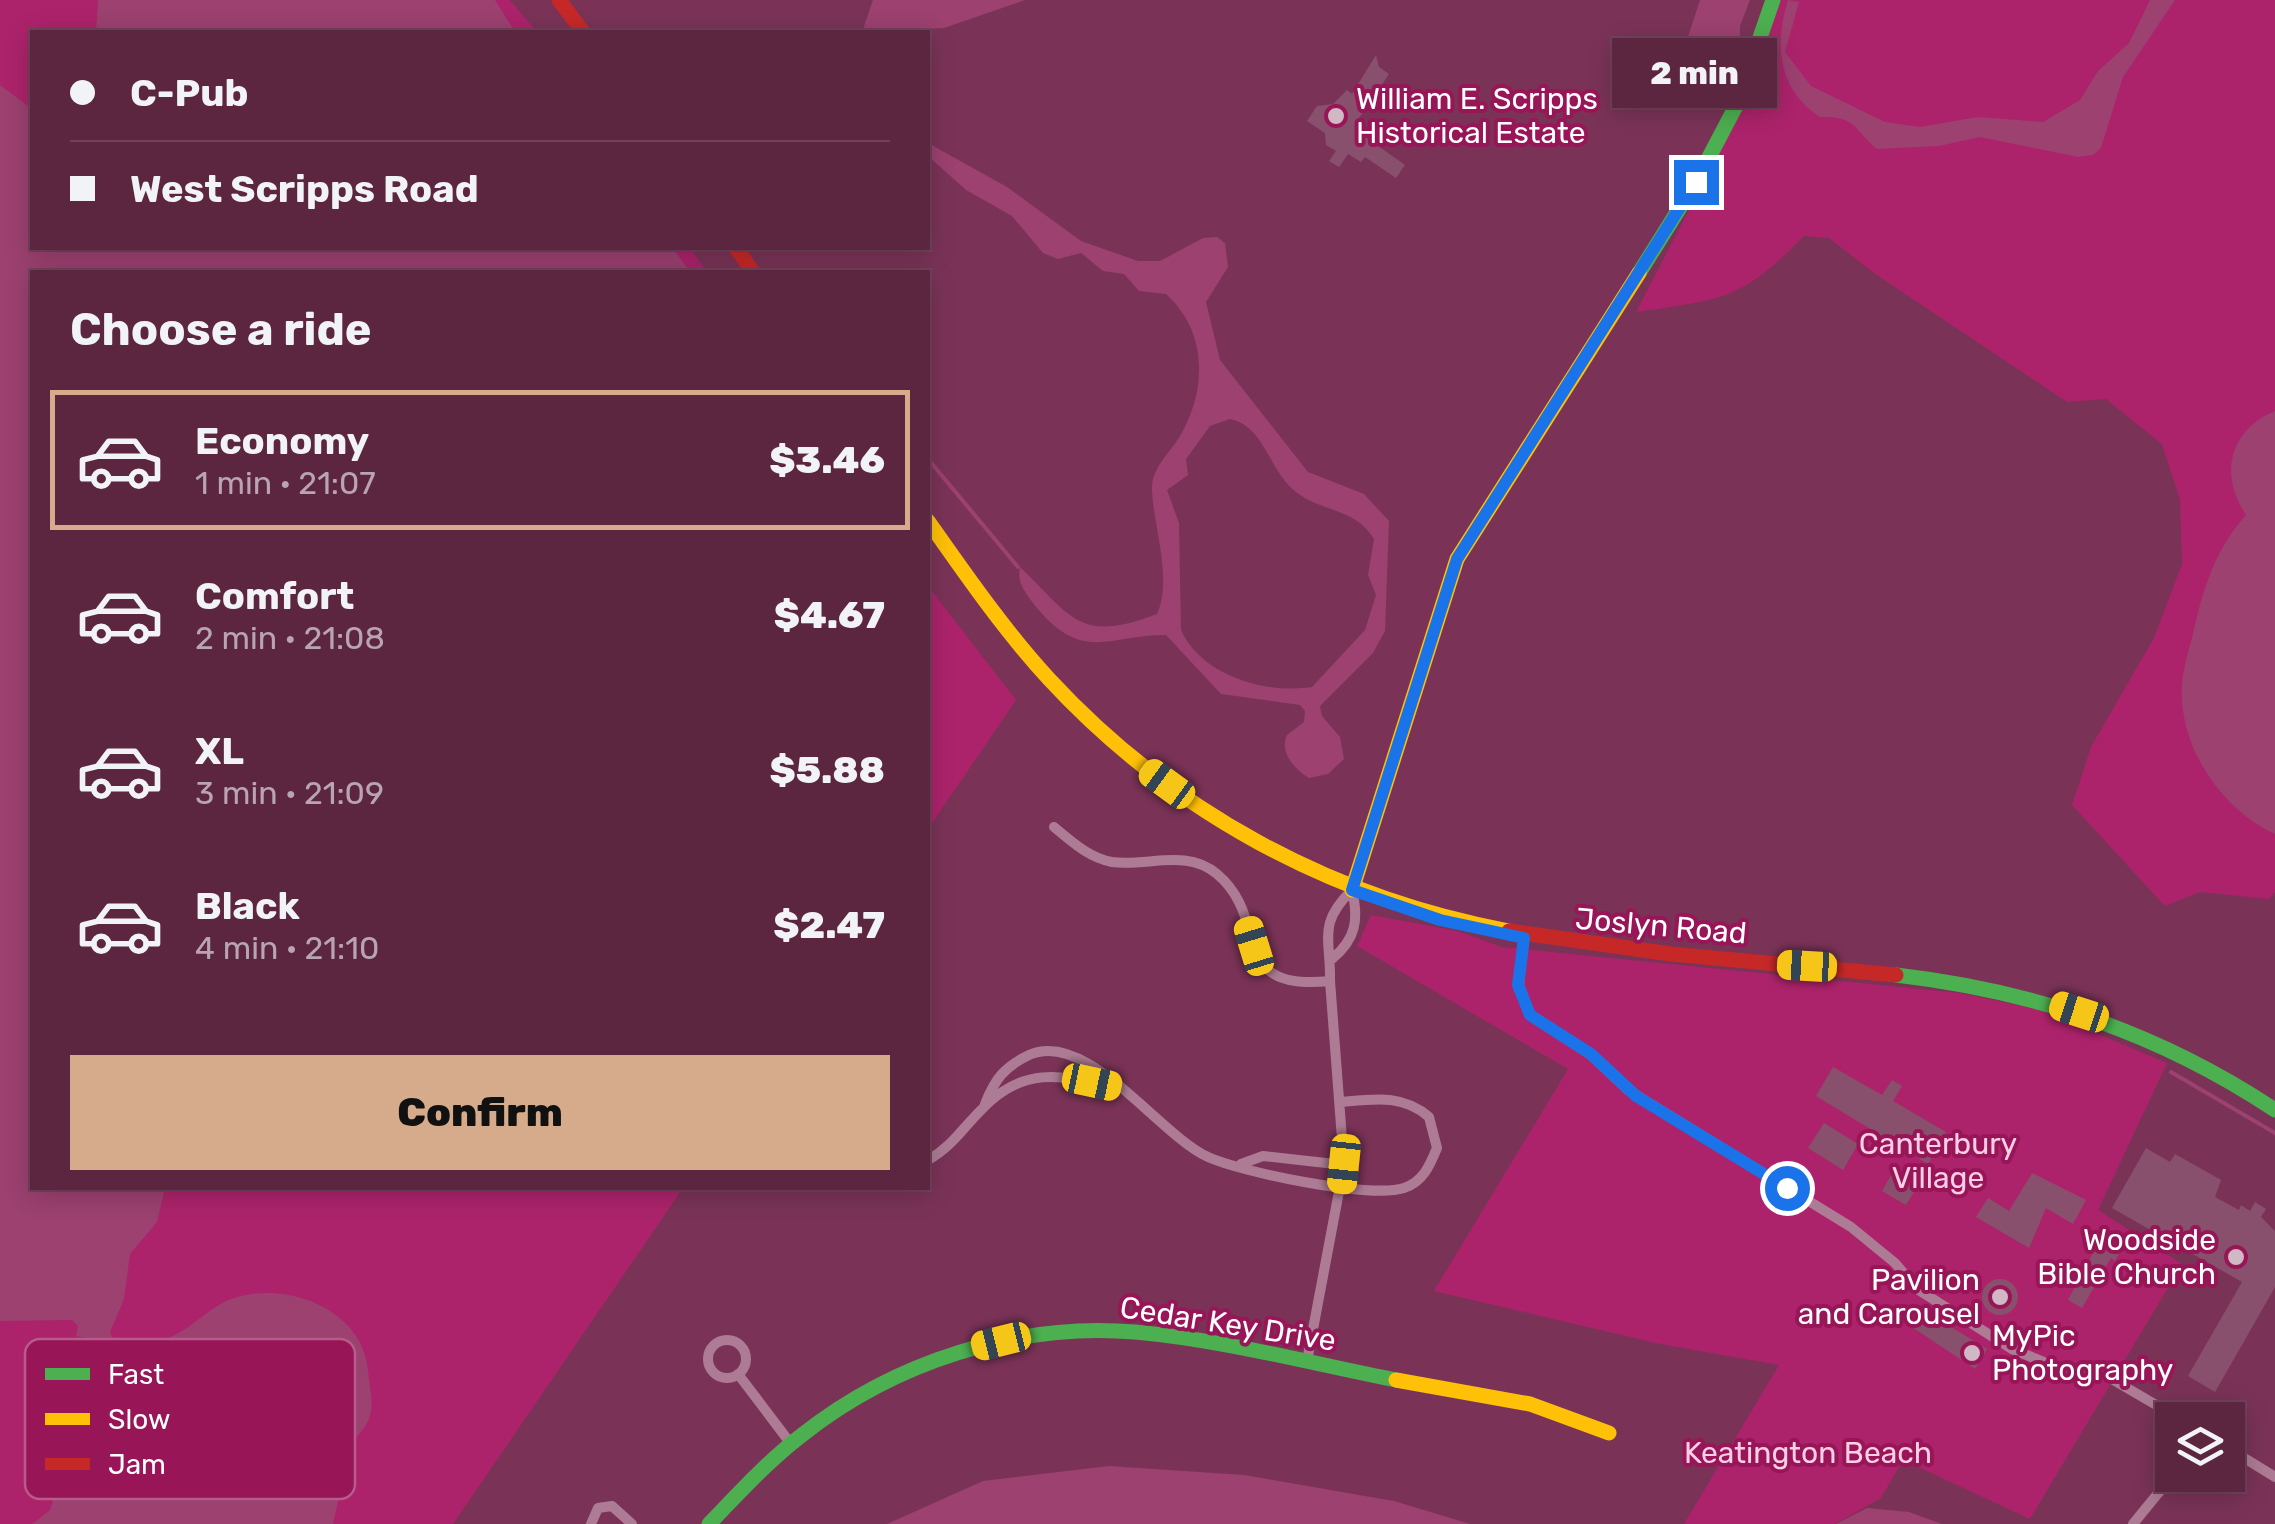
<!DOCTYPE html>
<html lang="en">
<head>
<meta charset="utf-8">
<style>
	body { margin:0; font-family:Rubik,sans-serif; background:#65324c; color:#f1f3f6; height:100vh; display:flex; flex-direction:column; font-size:38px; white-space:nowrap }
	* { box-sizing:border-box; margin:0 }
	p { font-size:32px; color:#b8a5b1 }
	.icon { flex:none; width:55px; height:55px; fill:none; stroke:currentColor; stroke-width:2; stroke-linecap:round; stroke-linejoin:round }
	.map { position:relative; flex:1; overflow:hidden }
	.panel { position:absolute; left:30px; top:270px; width:900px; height:920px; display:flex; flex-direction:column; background:#5c2641; border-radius:0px; box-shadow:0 5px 25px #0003,0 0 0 2px #71435a }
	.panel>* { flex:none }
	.banner { position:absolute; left:30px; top:30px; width:900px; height:220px; border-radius:0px; box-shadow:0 5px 25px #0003,0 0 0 2px #71435a; display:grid; align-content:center; height:220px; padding:0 40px; background:#5c2641 }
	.controls { position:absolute; left:2155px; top:1402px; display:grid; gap:20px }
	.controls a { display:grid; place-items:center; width:90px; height:90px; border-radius:0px; background:#5c2641; box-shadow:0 5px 25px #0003,0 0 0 2px #71435a; font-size:50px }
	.end { position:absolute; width:45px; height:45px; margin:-22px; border:12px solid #1a73e8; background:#fff; box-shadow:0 0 0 5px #fff }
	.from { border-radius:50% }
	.bubble { position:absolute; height:70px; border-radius:0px; background:#5c2641; box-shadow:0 5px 25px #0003,0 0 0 2px #71435a; font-size:32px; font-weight:800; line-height:70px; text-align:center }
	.car { position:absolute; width:30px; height:60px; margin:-30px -15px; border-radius:12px; box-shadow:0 0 8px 2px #0007; background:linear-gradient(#f5c518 24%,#345 0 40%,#f5c518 0 76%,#345 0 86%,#f5c518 0) }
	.banner b { display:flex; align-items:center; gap:35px; height:95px; font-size:38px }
	.banner b+b { border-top:2px solid #71435a }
	.banner i { width:25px; height:25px; background:#f1f3f6 }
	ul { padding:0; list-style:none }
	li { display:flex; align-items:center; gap:30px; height:140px; margin:0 20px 15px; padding:0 20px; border:5px solid transparent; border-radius:0px }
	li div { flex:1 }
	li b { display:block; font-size:38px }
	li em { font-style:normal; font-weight:800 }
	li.current { border-color:#d6ab8b }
	li>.icon { width:90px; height:90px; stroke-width:1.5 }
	h2 { padding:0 40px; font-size:45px; line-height:120px }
	.action { display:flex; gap:20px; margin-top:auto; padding:20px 40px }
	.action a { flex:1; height:115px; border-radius:0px; background:#d6ab8b; color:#111; font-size:40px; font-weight:800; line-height:115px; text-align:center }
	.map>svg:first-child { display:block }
	.green { fill:#ac236b }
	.water { fill:#9c4170; fill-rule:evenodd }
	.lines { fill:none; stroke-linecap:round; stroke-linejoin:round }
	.stream { stroke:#9c4170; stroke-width:4 }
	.building { fill:#89506d }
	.street { stroke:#ad7c94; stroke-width:10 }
	.fast { stroke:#4caf50; stroke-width:15 }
	.slow { stroke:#ffc107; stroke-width:15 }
	.jam { stroke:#c62828; stroke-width:15 }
	.route { stroke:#1a73e8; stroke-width:12 }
	.poi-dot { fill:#d0b8c4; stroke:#981558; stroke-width:4 }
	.labels { text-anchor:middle; stroke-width:8; stroke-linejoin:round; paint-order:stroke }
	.poi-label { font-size:30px; fill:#fff; stroke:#981558; text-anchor:start }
	.street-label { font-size:30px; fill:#fff; stroke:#981558 }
	.park-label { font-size:30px; fill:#fdcfe7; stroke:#981558 }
	.key { fill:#981558; stroke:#b75b8a; stroke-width:2.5 }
	.key-label { font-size:28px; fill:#fff }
</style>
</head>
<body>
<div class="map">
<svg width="2275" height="1524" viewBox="0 0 2275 1524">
	<rect width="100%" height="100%" fill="#7a3357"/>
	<path class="green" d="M 0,0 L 510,0 L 537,32 L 32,32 L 32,248 L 690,248 L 707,272 L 32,272 L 32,1188 L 683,1188 L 453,1524 L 0,1524 Z
		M 1780,0 L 2275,0 L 2275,892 L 2269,899 L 2200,892 L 2165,906 L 2072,805 L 2091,747 L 2154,638 L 2182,564 L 2180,500 L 2162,444 L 2106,399 L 2067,402 L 1874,273 L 1829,238 L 1804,236 C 1741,301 1722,299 1636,312 L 1746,101 Z
		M 928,586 L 1016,700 L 928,829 Z
		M 1371,915 L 1457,931 L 1502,947 L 1960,993 L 2041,1010 L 2167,1063 L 2098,1210 L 2182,1264 L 2030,1519 L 1903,1460 L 1881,1498 L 1835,1524 L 1684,1524 L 1779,1365 L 1660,1344 L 1434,1291 L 1568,1069 L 1357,946 Z"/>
	<path class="water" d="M 98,0 L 495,0 L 515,32 L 96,32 Z
		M 873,0 L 1025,0 L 944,28 L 862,32 Z
		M 1700,0 L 1750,0 L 1740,26 L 1740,44 L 1726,66 L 1660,88 L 1648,86 L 1647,78 L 1660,63 L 1684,49 Z
		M 1788,0 L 1799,2 L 1785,52 L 1811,86 L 1885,122 L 1920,127 L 1978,117 L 2043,122 L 2080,100 L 2098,71 L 2129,43 L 2150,0 L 2175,0 L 2123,77 L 2101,148 L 2093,155 L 2078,157 L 1980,137 L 1939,146 L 1877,149 C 1853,129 1857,116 1820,117 C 1778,90 1774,44 1788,0 Z
		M 0,85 L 32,109 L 32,248 L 673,248 L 690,272 L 32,272 L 32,1188 L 165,1188 L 157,1222 L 130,1254 L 124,1299 L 110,1332 L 130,1374 L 135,1374 C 148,1340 154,1347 182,1331 C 197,1322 211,1308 226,1301 C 281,1277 364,1308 368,1371 C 369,1388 376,1406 367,1423 C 360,1436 346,1446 338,1458 L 342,1483 L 333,1524 L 32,1524 L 50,1510 L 57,1488 L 81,1478 L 82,1411 L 93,1393 L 118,1376 L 97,1340 L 76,1336 L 78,1326 L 72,1320 L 0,1321 Z
		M 928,143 L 1007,187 L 1081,241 L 1138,261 L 1160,261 L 1203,238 L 1217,237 L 1225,243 L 1228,267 L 1206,302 L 1220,360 L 1308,472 L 1364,494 L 1389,521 L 1385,631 L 1373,653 L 1320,706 L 1322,716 L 1340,737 L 1344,759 L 1328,774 L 1309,778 C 1294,769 1279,752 1287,735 L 1304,722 L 1305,711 L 1300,705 L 1221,694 L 1166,635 C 1109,635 1083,663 1037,608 C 1027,595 1016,583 1020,567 C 1072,617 1079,644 1157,614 C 1173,579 1153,525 1152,490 C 1151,468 1170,453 1180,436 C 1207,390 1208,332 1166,294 L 1139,291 L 1124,274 L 1103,271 L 1081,253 L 1058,259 L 1043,253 L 1012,216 L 966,190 L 928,156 ZM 1230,419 C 1265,426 1269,472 1296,492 C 1323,513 1354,507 1374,539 L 1368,575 L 1376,595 L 1365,630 L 1312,687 C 1265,694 1202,676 1181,630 L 1179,523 L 1167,490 L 1188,475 L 1186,459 L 1210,426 Z
		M 2275,411 L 2275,834 C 2221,809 2178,746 2182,685 C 2183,666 2191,644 2195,625 C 2205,583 2217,547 2246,515 C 2219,475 2229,430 2275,411 Z
		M 1109,1466 L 1244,1475 L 1394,1501 L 1470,1524 L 887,1524 L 983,1481 Z
		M 1867,1508 L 1909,1512 L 1942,1524 L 1836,1524 Z"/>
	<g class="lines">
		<path class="stream" d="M 928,459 L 1018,567
			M 2171,1072 L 2275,1133"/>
	</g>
	<path class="building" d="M 1376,55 L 1379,67 L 1389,74 L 1377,92 L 1383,97 L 1375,108 L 1369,104 L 1359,118 L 1364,126 L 1361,134 L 1405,165 L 1396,178 L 1365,157 L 1361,162 L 1348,154 L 1339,167 L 1329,161 L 1336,151 L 1326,145 L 1325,133 L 1307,121 L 1317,106 L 1333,104 L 1347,90 L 1352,94 Z
		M 1833,1067 L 1882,1095 L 1892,1080 L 1902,1086 L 1893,1101 L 1946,1132 L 1928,1164 L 1816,1096 Z
		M 1824,1123 L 1858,1144 L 1843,1170 L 1808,1148 Z
		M 2146,1148 L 2170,1162 L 2175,1154 L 2221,1180 L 2215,1197 L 2239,1210 L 2241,1205 L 2250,1211 L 2255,1202 L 2266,1209 L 2261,1217 L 2275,1231 L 2275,1287 L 2215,1392 L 2188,1376 L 2242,1282 L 2112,1208 Z
		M 1895,1168 L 1920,1182 L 1906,1205 L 1882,1191 Z
		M 2032,1173 L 2086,1200 L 2073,1224 L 2046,1208 L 2029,1248 L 1976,1217 L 1988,1198 L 2009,1211 Z
		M 2105,1230 L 2125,1242 L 2115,1261 L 2111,1258 L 2082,1308 L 2068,1300 Z
		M1982 1297a18 18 0 1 1 36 0a18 18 0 1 1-36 0Z
		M 1922,1309 L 1987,1349 L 1975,1369 L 1912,1327 Z"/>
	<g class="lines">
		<path class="street" d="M 1054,827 C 1071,841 1089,858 1112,862 C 1147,867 1186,848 1217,874 C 1272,920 1226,992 1330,981
			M 1524,938 L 1519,985 L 1530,1015 L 1591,1055 L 1628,1090 L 1851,1227 L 1895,1263 L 1917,1289 L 2012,1349 L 2056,1367 L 2103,1374 L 2182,1420
			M 1332,959 C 1356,939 1359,920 1352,890
			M 985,1104 C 995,1079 1004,1067 1029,1055 C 1087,1029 1158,1134 1208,1157 C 1241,1172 1370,1199 1404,1188 C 1423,1182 1430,1165 1437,1148 L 1429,1117 C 1403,1094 1374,1099 1341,1102
			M 928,1160 C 953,1146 964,1126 984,1107 C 1026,1065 1063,1076 1114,1087
			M 1241,1164 L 1263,1156 L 1344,1165
			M708 1359a19 19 0 1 1 38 0a19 19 0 1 1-38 0Z
			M 1307,1361 L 1344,1165 L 1330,981 C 1331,939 1317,924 1352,890
			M 738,1374 L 791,1444
			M 2228,1448 L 2275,1477
			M 591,1524 L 598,1508 L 612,1506 L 632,1524
			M 2133,1524 L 2173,1475"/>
		<path class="fast" d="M 1639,273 L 1696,182 L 1737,104 L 1773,0
			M 1896,975 C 2035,991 2159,1033 2275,1110
			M 709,1524 C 739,1493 768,1461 802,1435 C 894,1362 1018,1322 1135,1332 C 1224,1340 1309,1363 1396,1380"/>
		<path class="slow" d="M 928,521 C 966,575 1004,630 1049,679 C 1171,811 1331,898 1509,931
			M 1352,890 L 1457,559 L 1639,273
			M 1396,1380 L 1530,1404 L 1609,1433"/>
		<path class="jam" d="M 559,0 L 583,32
			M 736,248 L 753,272
			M 1509,931 L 1671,954 L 1896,975"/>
	</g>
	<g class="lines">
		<path class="route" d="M 1696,182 L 1457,559 L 1352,890 L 1440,920 L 1524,938 L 1518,985 L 1530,1015 L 1591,1054 L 1636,1096 L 1787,1188"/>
	</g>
	<g class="poi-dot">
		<circle cx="1336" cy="116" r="10"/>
		<circle cx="2236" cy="1257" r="10"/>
		<circle cx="2000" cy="1297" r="10"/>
		<circle cx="1972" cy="1353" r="10"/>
	</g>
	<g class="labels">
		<g class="poi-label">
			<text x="1356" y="109">William E. Scripps<tspan x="1356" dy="34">Historical Estate</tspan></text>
			<text x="2216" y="1250" text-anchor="end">Woodside<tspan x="2216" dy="34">Bible Church</tspan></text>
			<text x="1980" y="1290" text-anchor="end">Pavilion<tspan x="1980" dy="34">and Carousel</tspan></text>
			<text x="1992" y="1346">MyPic<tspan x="1992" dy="34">Photography</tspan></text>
		</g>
		<g class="street-label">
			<text transform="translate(1661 926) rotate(5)" y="10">Joslyn Road</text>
			<text transform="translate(1228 1324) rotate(9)" y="10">Cedar Key Drive</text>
		</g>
		<g class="park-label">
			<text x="1938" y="1154">Canterbury<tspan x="1938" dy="34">Village</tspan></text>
			<text x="1808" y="1463">Keatington Beach</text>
		</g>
	</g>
	<rect x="25" y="1339" width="330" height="160" rx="15" class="key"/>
	<rect x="45" y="1368" width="45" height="12" fill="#4caf50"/>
	<rect x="45" y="1413" width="45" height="12" fill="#ffc107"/>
	<rect x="45" y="1458" width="45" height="12" fill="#c62828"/>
	<g class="key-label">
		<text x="108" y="1384">Fast</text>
		<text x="108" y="1429">Slow</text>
		<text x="108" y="1474">Jam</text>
	</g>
</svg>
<div class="controls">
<a><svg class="icon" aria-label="layers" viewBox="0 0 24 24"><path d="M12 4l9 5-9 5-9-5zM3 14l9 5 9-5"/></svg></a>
</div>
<i class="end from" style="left:1787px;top:1188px"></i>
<i class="end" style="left:1696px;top:182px"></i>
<div class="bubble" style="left:1612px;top:38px;width:165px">2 min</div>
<i class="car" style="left:1167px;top:784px;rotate:306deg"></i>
<i class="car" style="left:1254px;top:946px;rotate:343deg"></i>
<i class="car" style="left:1807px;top:966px;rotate:273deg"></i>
<i class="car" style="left:2079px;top:1012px;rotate:288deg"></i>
<i class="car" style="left:1092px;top:1082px;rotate:102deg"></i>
<i class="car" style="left:1344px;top:1164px;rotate:186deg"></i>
<i class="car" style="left:1001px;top:1341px;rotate:256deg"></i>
<div class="banner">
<b><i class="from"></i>C-Pub</b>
<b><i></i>West Scripps Road</b>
</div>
<section class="panel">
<h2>Choose a ride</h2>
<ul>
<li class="current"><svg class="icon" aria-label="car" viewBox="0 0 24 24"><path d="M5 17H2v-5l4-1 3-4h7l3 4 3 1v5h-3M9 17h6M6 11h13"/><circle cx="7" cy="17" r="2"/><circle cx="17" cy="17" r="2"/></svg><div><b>Economy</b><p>1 min · 21:07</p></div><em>$3.46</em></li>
<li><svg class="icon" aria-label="car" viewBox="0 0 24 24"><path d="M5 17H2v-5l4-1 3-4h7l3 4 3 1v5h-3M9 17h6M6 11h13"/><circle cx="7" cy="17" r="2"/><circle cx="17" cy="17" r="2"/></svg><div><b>Comfort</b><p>2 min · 21:08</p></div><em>$4.67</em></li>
<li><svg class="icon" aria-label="car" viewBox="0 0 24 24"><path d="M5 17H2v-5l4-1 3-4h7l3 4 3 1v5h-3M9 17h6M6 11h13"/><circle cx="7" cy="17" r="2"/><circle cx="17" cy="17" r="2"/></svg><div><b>XL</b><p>3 min · 21:09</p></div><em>$5.88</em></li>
<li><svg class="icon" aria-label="car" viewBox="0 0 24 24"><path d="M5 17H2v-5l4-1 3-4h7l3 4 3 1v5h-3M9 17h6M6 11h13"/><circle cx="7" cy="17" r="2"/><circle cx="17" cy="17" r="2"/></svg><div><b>Black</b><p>4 min · 21:10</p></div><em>$2.47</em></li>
</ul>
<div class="action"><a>Confirm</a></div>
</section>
</div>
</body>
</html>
